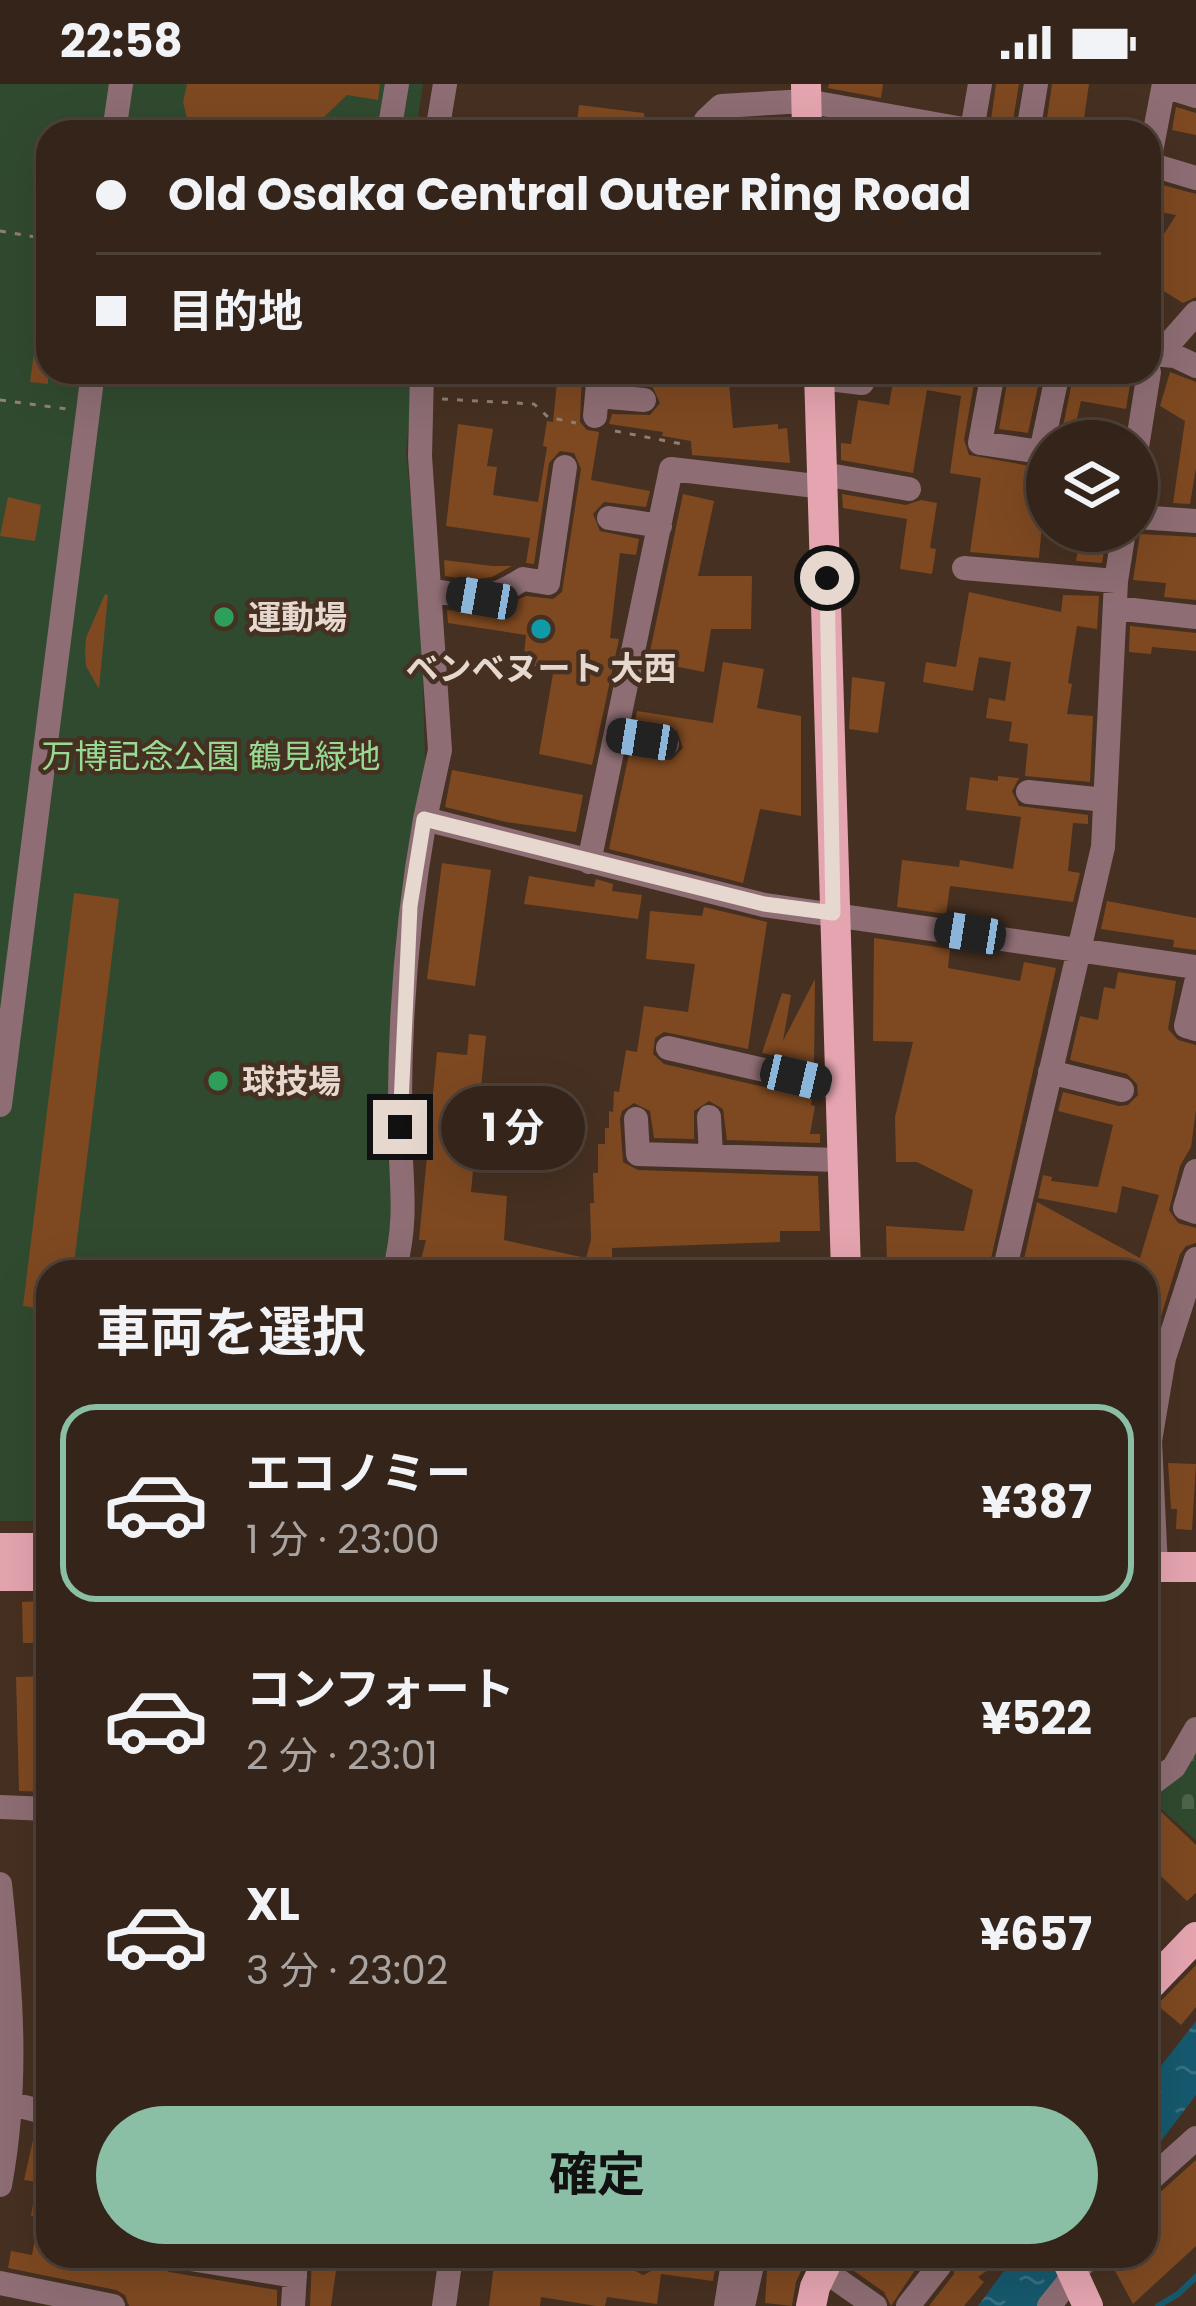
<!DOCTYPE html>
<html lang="ja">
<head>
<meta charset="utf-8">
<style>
	body { margin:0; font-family:Poppins,"Noto Sans JP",sans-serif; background:#3c2c22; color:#f1f3f6; height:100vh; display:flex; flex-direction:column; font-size:45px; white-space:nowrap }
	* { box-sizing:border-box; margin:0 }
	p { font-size:39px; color:#a9a4a2 }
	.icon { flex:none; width:66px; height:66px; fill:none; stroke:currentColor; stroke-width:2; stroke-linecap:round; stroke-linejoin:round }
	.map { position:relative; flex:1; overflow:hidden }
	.side { position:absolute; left:36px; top:1176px; width:1122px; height:1008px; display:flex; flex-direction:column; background:#342419; border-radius:36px; box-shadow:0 12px 48px #0002,0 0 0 3px #4e4138 }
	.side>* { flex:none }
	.top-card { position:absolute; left:36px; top:36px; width:1125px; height:264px; border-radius:36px; box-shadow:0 12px 48px #0002,0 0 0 3px #4e4138; display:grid; align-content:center; height:264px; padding:0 60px; background:#342419 }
	.fabs { position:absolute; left:1026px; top:336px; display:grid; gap:24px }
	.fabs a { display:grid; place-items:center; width:132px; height:132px; border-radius:50%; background:#342419; box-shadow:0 12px 48px #0002,0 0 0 3px #4e4138; font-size:60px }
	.end { position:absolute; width:54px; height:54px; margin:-27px; border:15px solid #e6d8cf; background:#111; box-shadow:0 0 0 6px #111 }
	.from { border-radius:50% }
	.bubble { position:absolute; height:84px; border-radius:42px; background:#342419; box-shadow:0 12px 48px #0002,0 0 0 3px #4e4138; font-size:39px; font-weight:700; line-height:84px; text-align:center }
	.car { position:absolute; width:36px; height:72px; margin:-36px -18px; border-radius:15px; box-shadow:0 0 9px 3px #0007; background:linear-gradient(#222 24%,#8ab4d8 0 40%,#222 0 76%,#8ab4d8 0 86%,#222 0) }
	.top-card b { display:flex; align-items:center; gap:42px; height:114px; font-size:45px }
	.top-card b+b { border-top:3px solid #4e4138 }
	.top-card i { width:30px; height:30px; background:#f1f3f6 }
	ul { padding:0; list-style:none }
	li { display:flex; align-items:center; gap:36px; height:198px; margin:0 24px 18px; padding:0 36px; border:6px solid transparent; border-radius:36px }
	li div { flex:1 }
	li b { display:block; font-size:45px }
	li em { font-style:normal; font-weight:700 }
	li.active { border-color:#8abfa5 }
	li>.icon { width:108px; height:108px; stroke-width:1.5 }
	h2 { padding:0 60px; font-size:54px; line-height:144px }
	.button { display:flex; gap:24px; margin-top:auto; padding:24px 60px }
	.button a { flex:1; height:138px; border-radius:72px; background:#8abfa5; color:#111; font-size:48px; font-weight:700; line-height:138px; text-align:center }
	.status { display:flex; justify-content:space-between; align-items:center; height:84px; padding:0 60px; background:#342419; direction:ltr }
	.status svg { height:33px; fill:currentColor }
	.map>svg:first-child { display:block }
	.green { fill:#304a2f }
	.cemetery { fill:url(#cemetery-stones) }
	.water { fill:url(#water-ripples) }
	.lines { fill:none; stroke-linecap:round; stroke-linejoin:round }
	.stream { stroke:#16596e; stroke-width:6 }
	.building { fill:#7e4921 }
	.path { stroke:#917f73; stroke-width:3; stroke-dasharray:6 9; stroke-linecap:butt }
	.minor { stroke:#8e6e74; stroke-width:24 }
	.major { stroke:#e5a5b0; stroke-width:30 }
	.route { stroke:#e6d8cf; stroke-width:15 }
	.leisure-dot { fill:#2e9e5b; stroke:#463021; stroke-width:4.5 }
	.culture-dot { fill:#0f9aa8; stroke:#463021; stroke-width:4.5 }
	.labels { text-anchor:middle; stroke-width:9; stroke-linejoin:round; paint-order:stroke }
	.poi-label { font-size:33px; font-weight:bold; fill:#e6d8cf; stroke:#463021; text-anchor:start }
	.park-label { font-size:33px; fill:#97db93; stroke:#463021 }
</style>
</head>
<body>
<div class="status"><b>22:58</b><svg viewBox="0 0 49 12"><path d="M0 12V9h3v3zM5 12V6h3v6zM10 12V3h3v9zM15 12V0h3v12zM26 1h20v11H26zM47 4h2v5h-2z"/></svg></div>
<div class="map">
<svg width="1196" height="2222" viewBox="0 0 1196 2222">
	<defs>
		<pattern id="cemetery-stones" width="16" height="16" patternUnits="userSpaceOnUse" patternTransform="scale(3)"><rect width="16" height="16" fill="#304a2f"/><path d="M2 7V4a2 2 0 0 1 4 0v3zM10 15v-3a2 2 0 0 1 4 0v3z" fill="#4e634c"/></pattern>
		<pattern id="water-ripples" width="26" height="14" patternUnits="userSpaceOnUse" patternTransform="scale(3)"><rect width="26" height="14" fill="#16596e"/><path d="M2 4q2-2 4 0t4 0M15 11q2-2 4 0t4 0" fill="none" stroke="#387082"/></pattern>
	</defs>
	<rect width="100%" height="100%" fill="#463021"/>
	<path class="green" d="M 0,0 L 423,0 L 416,48 L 48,48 L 48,288 L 414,288 L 406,368 L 421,523 L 425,678 L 394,881 L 388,1074 L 396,1129 L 392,1158 L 376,1188 L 48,1188 L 48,1437 L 0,1437 Z"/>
	<path class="cemetery" d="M 1196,1661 L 1196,1756 L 1149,1714 Z"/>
	<path class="water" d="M 1196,1937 L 1196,2011 L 1146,2077 L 1146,2001 Z
		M 1015,2172 L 1074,2172 L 1037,2222 L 978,2222 Z"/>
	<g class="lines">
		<path class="stream" d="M 1158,2222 L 1178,2210 L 1196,2193"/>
	</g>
	<path class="building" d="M 187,0 L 380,0 L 378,16 L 347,11 L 321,36 L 299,48 L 199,48 L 188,38 L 183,18 Z
		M 829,0 L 883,0 L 881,14 L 828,4 Z
		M 996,0 L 1019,0 L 1012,42 L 991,36 Z
		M 1052,0 L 1089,0 L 1082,48 L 1045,48 Z
		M 579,21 L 644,29 L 646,48 L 576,48 Z
		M 1176,23 L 1196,29 L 1196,51 L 1172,46 Z
		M 1159,100 L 1196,110 L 1196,213 L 1183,219 L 1149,198 L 1162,175 L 1152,169 L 1176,131 L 1155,127 Z
		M 38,240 L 48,241 L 48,300 L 30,298 Z
		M 558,288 L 582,288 L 580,338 L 587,346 L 599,348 L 591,396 L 650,407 L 646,423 L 604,418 L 593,430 L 600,447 L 639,455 L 636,471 L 620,469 L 610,554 L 619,555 L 592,681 L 539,670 L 554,584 L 523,581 L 526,551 L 448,539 L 447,526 L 489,528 L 526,512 L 553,515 L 562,508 L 581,385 L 574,369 L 560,367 L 549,379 L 534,480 L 526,479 L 530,454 L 446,442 L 458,340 L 493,345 L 487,382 L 497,383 L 493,411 L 538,418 L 547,363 L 543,362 L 547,337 L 553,338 Z
		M 615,288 L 728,288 L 733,344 L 778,340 L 778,345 L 787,344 L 790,379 L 692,371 L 691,357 L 662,352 L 663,348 L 609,340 L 612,330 L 650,331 L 660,319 L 652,302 L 615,297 Z
		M 895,288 L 976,288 L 964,356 L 969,371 L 1047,385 L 1039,474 L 970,468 L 981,394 L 950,389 L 961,312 L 927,306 L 913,389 L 841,376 L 841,359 L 851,360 L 858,316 L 889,321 Z
		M 1009,288 L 1041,288 L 1028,349 L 999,345 Z
		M 1074,288 L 1132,288 L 1126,325 L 1081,317 L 1073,352 L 1068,357 L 1060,357 Z
		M 1170,288 L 1196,298 L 1196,384 L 1190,420 L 1173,419 L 1185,337 L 1160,322 Z
		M 683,410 L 714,417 L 698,492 L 752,492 L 751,545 L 711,545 L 704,588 L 648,577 Z
		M 842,410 L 906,421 L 921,416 L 937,419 L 930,464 L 936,465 L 932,490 L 900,485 L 907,435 L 843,424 Z
		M 8,413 L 41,421 L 35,457 L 0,452 Z
		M 1140,450 L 1196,453 L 1196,516 L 1164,513 L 1166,499 L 1133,496 Z
		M 1079,457 L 1105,460 L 1102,479 L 1076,477 Z
		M 444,476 L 492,482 L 512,482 L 492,493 L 470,496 L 445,492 Z
		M 969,508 L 1061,528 L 1063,511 L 1099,512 L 1097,545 L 1077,542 L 1068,599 L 1072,600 L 1067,630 L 1093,632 L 1090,698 L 1025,692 L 1028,660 L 1009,657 L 1012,638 L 986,634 L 989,614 L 1005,617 L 1011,578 L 979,573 L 973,607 L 923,598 L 926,578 L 956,583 Z
		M 105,510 L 108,511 L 99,605 L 86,582 L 85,568 L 86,554 Z
		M 1130,542 L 1196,549 L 1196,567 L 1152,563 L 1151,570 L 1129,568 Z
		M 723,578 L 764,585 L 757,624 L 801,632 L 801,732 L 760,725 L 743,799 L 609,765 L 629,670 L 671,676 L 683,664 L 677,647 L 635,638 L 637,627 L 713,639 Z
		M 852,593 L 885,598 L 878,649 L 849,645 Z
		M 452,686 L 583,711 L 576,748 L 506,738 L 445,723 Z
		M 998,692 L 1019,694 L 1012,707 L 1019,722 L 1088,731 L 1088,740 L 1073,739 L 1068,787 L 1080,789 L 1073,818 L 950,802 L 946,830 L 897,823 L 902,776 L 959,783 L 960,776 L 1013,785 L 1021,733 L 966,726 L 970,693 L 998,697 Z
		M 442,779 L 491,786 L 475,902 L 427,895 Z
		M 529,792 L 594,803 L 596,795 L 613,800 L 612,807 L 642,811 L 638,835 L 524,820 Z
		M 74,809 L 119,815 L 73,1188 L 48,1188 L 48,1226 L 23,1222 Z
		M 1107,817 L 1196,834 L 1196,866 L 1173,863 L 1174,856 L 1101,845 Z
		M 704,823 L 767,838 L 748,965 L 664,948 L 655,954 L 653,970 L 664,980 L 812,1014 L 811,1021 L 815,1022 L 810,1050 L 820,1050 L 820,1059 L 727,1056 L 723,1025 L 709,1017 L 694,1027 L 694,1055 L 654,1054 L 650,1027 L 634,1019 L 622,1027 L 620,1035 L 623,1078 L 638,1086 L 818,1092 L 820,1147 L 780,1147 L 780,1158 L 612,1164 L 612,1180 L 619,1181 L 618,1188 L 418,1188 L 426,1156 L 419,1156 L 437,968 L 467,971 L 469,950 L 486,952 L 471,1108 L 507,1112 L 504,1156 L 586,1174 L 591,1156 L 590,1119 L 594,1119 L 593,1089 L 598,1089 L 598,1060 L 605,1060 L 605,1044 L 609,1044 L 609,1027 L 613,1028 L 614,1007 L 619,1008 L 626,966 L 637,968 L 644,922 L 688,928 L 695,880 L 646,875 L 650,827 L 702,832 Z
		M 874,854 L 950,865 L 948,884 L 1020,897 L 1024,878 L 1056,884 L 988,1188 L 914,1188 L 914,1179 L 887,1179 L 886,1142 L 964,1147 L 973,1106 L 917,1078 L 896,1078 L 895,1033 L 913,958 L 873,957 Z
		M 1118,888 L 1176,897 L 1168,945 L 1178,956 L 1196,961 L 1196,1026 L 1191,1063 L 1180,1082 L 1169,1126 L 1178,1139 L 1196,1144 L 1196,1159 L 1186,1162 L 1180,1170 L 1146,1282 L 1146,1188 L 1099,1188 L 1083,1179 L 1081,1188 L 1021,1188 L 1037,1118 L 1140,1174 L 1159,1111 L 1122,1102 L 1117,1129 L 1038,1114 L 1043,1091 L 1052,1093 L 1051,1097 L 1098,1103 L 1113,1041 L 1058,1027 L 1063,1008 L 1119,1022 L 1128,1021 L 1138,1011 L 1137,1000 L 1127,990 L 1070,976 L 1080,932 L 1098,936 L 1104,903 L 1115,905 Z
		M 815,895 L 814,981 L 762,969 L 782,909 L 791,911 L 783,957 Z
		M 1168,1379 L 1196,1380 L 1192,1446 L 1176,1445 L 1177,1425 L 1171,1425 Z
		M 42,1517 L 43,1559 L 23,1559 L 22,1518 Z
		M 48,1592 L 48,1708 L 19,1707 L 16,1593 Z
		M 1152,1719 L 1196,1761 L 1196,1809 L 1187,1817 L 1146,1778 L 1146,1720 Z
		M 1196,1881 L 1196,1923 L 1181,1941 L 1157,1921 Z
		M 36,2043 L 48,2045 L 48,2172 L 156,2172 L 161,2184 L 169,2188 L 277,2206 L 277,2222 L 129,2222 L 125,2211 L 116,2206 L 8,2184 L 11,2167 L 32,2171 L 39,2133 L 31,2132 L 37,2098 L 24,2096 Z
		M 1196,2076 L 1196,2162 L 1133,2220 L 1107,2172 L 1146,2172 L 1146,2115 L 1157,2111 Z
		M 312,2172 L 338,2172 L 331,2222 L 310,2222 Z
		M 495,2172 L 628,2172 L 630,2184 L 643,2191 L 658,2184 L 661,2172 L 717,2172 L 713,2197 L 661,2190 L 657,2220 L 607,2213 L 605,2222 L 596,2222 L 541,2213 L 540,2222 L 489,2222 Z
		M 775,2172 L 808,2172 L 796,2198 L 792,2222 L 765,2219 L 767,2188 Z
		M 849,2172 L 913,2172 L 917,2183 L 891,2222 L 884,2208 L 847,2182 Z
		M 953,2172 L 982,2172 L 991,2184 L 978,2193 L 984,2198 L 964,2222 L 929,2222 L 954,2190 Z"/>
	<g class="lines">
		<path class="path" d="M 0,147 L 48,155
			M 442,315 L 534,320 L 548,333 L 576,339
			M 0,316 L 67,325
			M 615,347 L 682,360 L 681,366"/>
		<path class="minor" d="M 1164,2 L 1196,12
			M 972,46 L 980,0
			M 114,48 L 121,0
			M 389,48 L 397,0
			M 437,48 L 445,0
			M 705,48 L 706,36 L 721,22 L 806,17 L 980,48
			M 1028,48 L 1036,0
			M 1149,78 L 1164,0
			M 1149,80 L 1196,94
			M 1149,255 L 1151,270 L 1175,272 L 1196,282
			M 1159,271 L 1196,229
			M 422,288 L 420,372 L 440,666 L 425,735 L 764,821 L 1196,883
			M 993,288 L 980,359 L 1041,368 L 1058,288
			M 820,294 L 862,299
			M 597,312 L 644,316
			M 595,332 L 599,288
			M 1137,363 L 1149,288
			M 823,390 L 909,405
			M 1137,433 L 1196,437
			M 609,434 L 660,442
			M 964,484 L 1116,497
			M 429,506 C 474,513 483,521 523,495 L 548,499 L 565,383
			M 1115,524 L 1196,533
			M 616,651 L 667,660
			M 1028,708 L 1105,716
			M 589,778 L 671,385 L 824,403
			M 1196,899 L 1186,942 L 1196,945
			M 668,964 L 838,1003
			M 1050,988 L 1122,1006
			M 0,1021 L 93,288
			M 709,1033 L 711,1072
			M 636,1035 L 638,1070 L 840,1076
			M 1196,1087 L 1185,1124 L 1196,1128
			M 394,1188 C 409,1132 400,1096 400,1041 C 399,938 407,836 425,735
			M 1004,1188 L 1103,763 L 1116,497 L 1124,447
			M 1156,1483 L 1150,1357 L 1164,1274 L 1196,1175
			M 1146,1704 L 1174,1683 L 1196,1645
			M 0,1723 L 48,1725
			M 0,1800 C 11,1902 19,2000 0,2101
			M 12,2020 L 48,2029
			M 1146,2099 L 1196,2054
			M 172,2172 L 295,2192
			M 644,2175 L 644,2172
			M 822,2185 L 875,2222
			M 0,2199 L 113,2222
			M 293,2222 L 296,2172
			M 444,2222 L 451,2172
			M 726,2222 L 734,2172
			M 743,2222 L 754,2172
			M 908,2222 L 940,2181 L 929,2172
			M 1049,2222 L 1089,2172"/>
		<path class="major" d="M 806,0 L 807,48
			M 819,288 L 846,1188
			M 0,1464 L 48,1464
			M 1146,1483 L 1196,1483
			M 0,1492 L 48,1492
			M 1146,1905 L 1196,1853
			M 1065,2172 L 1088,2222
			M 811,2222 L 815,2203 L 830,2172"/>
	</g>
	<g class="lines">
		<path class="route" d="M 400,1043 L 410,822 L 424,735 L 764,820 L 833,829 L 827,494"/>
	</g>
	<g class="leisure-dot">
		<circle cx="224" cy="533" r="12"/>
		<circle cx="218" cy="997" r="12"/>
	</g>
	<circle class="culture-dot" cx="541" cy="545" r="12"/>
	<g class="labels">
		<g class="poi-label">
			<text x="248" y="545">運動場</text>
			<text x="541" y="596" text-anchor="middle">ベンベヌート 大西</text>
			<text x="242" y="1009">球技場</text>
		</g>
		<g class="park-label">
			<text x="211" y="684">万博記念公園 鶴見緑地</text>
		</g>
	</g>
</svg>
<div class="fabs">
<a><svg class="icon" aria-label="layers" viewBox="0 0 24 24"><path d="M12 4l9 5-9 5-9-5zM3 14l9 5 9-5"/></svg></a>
</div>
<i class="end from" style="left:827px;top:494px"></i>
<i class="end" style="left:400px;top:1043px"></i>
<div class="bubble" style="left:441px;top:1002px;width:144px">1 分</div>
<i class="car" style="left:482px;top:514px;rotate:280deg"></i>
<i class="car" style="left:642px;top:655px;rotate:279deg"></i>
<i class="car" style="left:970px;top:849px;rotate:279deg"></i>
<i class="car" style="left:796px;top:993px;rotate:103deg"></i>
<div class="top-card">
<b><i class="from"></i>Old Osaka Central Outer Ring Road</b>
<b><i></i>目的地</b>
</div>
<section class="side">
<h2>車両を選択</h2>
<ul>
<li class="active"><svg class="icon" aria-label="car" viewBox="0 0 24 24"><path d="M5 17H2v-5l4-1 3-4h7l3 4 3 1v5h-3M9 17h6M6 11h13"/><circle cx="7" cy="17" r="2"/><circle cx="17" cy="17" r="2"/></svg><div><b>エコノミー</b><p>1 分 · 23:00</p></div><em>¥387</em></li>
<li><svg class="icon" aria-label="car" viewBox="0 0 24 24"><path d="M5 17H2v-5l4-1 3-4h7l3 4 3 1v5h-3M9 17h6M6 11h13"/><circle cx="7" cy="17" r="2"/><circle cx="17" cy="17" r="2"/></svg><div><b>コンフォート</b><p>2 分 · 23:01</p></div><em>¥522</em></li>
<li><svg class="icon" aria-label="car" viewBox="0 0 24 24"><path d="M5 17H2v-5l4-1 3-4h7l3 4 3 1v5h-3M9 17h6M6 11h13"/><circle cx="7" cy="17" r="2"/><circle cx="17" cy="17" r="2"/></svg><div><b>XL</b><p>3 分 · 23:02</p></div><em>¥657</em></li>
</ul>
<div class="button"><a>確定</a></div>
</section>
</div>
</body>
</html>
